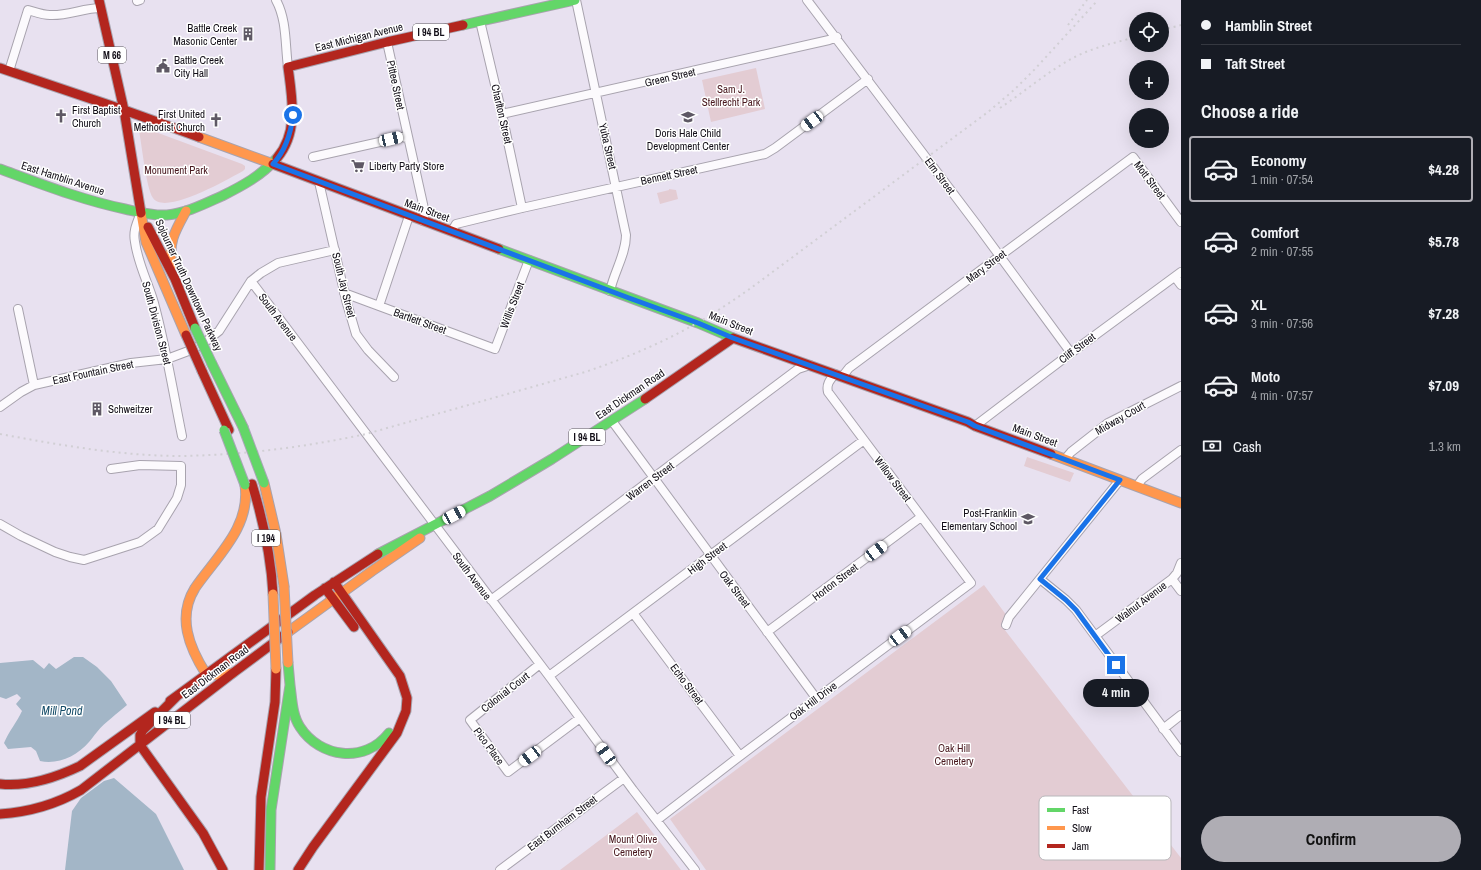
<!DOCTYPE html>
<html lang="en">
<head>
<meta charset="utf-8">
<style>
	body { margin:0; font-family:"Archivo Narrow",sans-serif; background:#242831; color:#f1f3f6; height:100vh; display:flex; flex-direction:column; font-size:15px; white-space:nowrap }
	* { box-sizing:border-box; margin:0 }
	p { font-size:13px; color:#9ea1a6 }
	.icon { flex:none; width:22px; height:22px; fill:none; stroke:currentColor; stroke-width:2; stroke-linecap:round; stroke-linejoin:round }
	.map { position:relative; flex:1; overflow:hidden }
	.drawer { display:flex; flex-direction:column; background:#171b24; width:300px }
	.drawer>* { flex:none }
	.banner { display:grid; align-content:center; height:88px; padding:0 20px; background:#171b24 }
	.tools { position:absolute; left:1129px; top:12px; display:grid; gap:8px }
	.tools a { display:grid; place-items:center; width:40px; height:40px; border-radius:50%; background:#171b24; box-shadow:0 4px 16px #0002; font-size:20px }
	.end { position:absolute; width:18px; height:18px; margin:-9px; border:5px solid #1a73e8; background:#fff; box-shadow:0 0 0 2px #fff }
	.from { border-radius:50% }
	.bubble { position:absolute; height:28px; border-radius:14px; background:#171b24; box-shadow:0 4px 16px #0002; font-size:13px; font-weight:800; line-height:28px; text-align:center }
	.car { position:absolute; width:12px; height:24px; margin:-12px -6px; border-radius:5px; box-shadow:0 0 3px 1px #0007; background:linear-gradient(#fff 24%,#345 0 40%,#fff 0 76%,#345 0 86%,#fff 0) }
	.banner b { display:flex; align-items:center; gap:14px; height:38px; font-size:15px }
	.banner b+b { border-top:1px solid #363941 }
	.banner i { width:10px; height:10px; background:#f1f3f6 }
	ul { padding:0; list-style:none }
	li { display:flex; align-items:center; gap:12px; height:66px; margin:0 8px 6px; padding:0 12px; border:2px solid transparent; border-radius:4px }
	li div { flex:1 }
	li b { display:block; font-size:15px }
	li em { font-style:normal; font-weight:800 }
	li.selected { border-color:#afadb4 }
	li>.icon { width:36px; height:36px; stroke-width:1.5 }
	h2 { padding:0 20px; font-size:18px; line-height:48px }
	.pay { display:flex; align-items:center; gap:10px; height:44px; padding:0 20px; font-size:15px }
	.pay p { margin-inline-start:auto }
	.button { display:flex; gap:8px; margin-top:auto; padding:8px 20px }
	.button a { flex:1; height:46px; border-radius:24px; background:#afadb4; color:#111; font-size:16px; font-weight:800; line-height:46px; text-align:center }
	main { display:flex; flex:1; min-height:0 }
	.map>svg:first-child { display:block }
	.green { fill:#e3ccd3 }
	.water { fill:#a3b6c7 }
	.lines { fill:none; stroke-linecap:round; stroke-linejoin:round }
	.street-casing { stroke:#a8a3ae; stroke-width:10 }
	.fast-casing { stroke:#a8a3ae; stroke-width:11 }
	.slow-casing { stroke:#a8a3ae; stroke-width:11 }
	.jam-casing { stroke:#a8a3ae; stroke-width:11 }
	.street { stroke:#fcfafd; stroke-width:8 }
	.fast { stroke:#63d668; stroke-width:9 }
	.slow { stroke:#ff974d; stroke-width:9 }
	.jam { stroke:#b3261e; stroke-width:9 }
	.rail { stroke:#d1cfd4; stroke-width:2; stroke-dasharray:2 4; stroke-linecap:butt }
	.fast-bridge-casing { stroke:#a8a7b6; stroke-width:11; stroke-linecap:butt }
	.slow-bridge-casing { stroke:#a8a7b6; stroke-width:11; stroke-linecap:butt }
	.jam-bridge-casing { stroke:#a8a7b6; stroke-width:11; stroke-linecap:butt }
	.fast-bridge { stroke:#63d668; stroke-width:9 }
	.slow-bridge { stroke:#ff974d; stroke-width:9 }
	.jam-bridge { stroke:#b3261e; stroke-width:9 }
	.route { stroke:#1a73e8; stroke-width:5 }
	.labels { text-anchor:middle; stroke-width:3; stroke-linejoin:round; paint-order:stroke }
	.shield { fill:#fff; stroke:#5a575d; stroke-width:1 }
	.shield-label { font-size:10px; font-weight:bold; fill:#130f18 }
	.poi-label { font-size:11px; fill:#130f18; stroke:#fff; text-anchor:start }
	.street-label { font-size:11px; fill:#130f18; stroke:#fff }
	.park-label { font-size:11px; fill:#49191f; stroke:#fff }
	.water-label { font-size:12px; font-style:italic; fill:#144b67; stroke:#fff }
	.key { fill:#fff; stroke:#b8b7ba; stroke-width:1 }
	.key-label { font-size:11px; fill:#130f18 }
</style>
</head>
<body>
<main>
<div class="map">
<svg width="1181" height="870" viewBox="0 0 1181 870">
	<rect width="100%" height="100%" fill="#e8e1f0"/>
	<path class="green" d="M 756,68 L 765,109 L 711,122 L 702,80 Z
		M 142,127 L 242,164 L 245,166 L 245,169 L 243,171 C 228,179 165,216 153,198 C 146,188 142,145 139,131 Z
		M 669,189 L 676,190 L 678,199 L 660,204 L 657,193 L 669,190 Z
		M 1027,457 L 1074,473 L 1070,482 L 1024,466 Z
		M 984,585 L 1007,616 L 1001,625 L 1181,858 L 1181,870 L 706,870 L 670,819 Z
		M 637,812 L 681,870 L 560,870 Z"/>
	<path class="water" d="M 74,657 L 83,657 L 97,667 L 111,681 L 127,705 C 117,714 105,722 97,732 C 94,735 92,739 89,742 C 77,756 58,765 40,761 L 36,751 L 31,747 L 8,749 L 4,743 C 9,731 17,722 22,711 L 16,704 L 21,698 L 17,694 L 6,699 L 0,697 L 0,663 L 33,660 L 44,669 L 49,663 L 56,669 Z
		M 114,778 L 156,814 L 184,870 L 65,870 L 72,811 L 81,798 L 104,781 Z"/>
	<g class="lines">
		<g class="street-casing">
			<path id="street" d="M 276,0 C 287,20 285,45 288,67
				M 576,0 L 626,235 C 626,254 614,272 610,291
				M 807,0 L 977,225 L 1071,353
				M 137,1 L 140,0
				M 480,21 L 502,114 L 522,208
				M 387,42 L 425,213 L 423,221
				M 9,71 L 28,10 C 35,12 43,15 50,15 C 68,16 83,8 101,8
				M 502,114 L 829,40 L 837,37
				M 313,157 L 402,137 L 407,138
				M 319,182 L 346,300 L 356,334 L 368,350 L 394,377
				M 140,215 C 136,225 133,232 135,242 C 138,264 148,282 154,303 C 166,347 173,392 182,436
				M 452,231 L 456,224 L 522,208 L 765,154 L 775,148 L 868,79
				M 1175,277 L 1181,285
				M 251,281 L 549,676 L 633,790 L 695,870
				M 344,293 L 495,349 L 529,260
				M 379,306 L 409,216
				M 18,309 L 34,385
				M 842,377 L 849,368 L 1133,157 L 1181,222
				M 0,407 L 21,392 L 34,385 L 131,363 L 167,359 L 191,350 L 204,343 L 219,331 L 251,281 L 261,273 L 278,263 L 335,250
				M 612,421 L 816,698
				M 975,426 L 1071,353 L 1181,272
				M 1065,459 L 1071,452 L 1108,423 L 1181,386
				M 1137,486 L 1142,479 L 1181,450
				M 0,524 L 21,536 L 55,552 L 70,557 L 84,560 L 140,542 L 158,529 L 177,498 L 181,485 L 181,466 L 140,465 L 111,469
				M 1040,579 L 1066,600 L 1076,610 L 1181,752
				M 1172,579 L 1181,591
				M 491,600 L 798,369 L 810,365
				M 633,613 L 740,756
				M 1006,625 L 1009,617 L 1120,480
				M 767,632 L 921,517
				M 1095,636 L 1172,579 L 1177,573 L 1181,563
				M 540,664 L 470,720 L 508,772 L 580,718
				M 549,676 L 864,440
				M 1163,729 L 1181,715
				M 657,820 L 740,756 L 971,583 L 828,392 C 826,384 830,380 835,374
				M 500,870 L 624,778"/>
		</g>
		<g class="fast-casing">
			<path id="fast" d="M 463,25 L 575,0
				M 0,169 C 41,184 82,200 125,209 C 139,212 153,216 167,215 C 187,213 204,204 222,196 C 242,186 261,176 277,158
				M 499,249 L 698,323 L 733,338
				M 212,364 L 243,427
				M 378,554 L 490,496 L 552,459 L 645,399
				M 290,685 C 292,699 292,715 300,727 C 320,758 365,764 389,733
				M 270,870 L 271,810 L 290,685 L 288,663"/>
		</g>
		<g class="slow-casing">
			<path id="slow" d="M 199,137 L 273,164
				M 141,213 L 146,242 L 186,335
				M 172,265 C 168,242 175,231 186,211
				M 1051,454 L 1181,503
				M 264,483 L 276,534 L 284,586
				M 288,632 L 372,571 L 420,538
				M 233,673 L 218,675 L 206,674 C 189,647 177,617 195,588 C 217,556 251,527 245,485"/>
		</g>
		<g class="jam-casing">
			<path id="jam" d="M 99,0 L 124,110 L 141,213
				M 0,68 L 124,110 L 199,137
				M 277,158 C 299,132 292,98 288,67 L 387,42 L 463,25
				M 273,164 L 499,249
				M 148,227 L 175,279 L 195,328
				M 733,338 L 968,422 L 975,426 L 1051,454
				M 202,371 L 229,430
				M 645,399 L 733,338
				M 252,484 C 263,520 271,556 273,594
				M 325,588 L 354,627
				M 177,696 L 143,730 L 140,735 L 140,745 L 203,833 L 223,870
				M 170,701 L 315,595 L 378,554
				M 0,784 C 28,787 55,778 80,766 L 155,712
				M 0,814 C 30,812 55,805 81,790 L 233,673 L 288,632
				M 259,870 L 261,797 L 275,702 L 276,669
				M 298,870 L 313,847 L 397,733 L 406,711 L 407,698 L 400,676 L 334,582"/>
		</g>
		<use href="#street" class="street"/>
		<use href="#fast" class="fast"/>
		<use href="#slow" class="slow"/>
		<use href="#jam" class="jam"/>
		<path class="rail" d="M 1068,25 L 1087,0
			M 1162,30 L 1181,25
			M 1000,108 C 1024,92 1046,73 1071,59 C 1091,48 1114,43 1136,37
			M 0,434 C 60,445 121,456 181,456 C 243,455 306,447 366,434 L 585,372 C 624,359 662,343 697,323 C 716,312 734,300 751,288 L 988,112 L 1014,90 L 1035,69 L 1098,0"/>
		<g class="fast-bridge-casing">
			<path id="fast-bridge" d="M 195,328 L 212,364
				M 243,427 L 264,483
				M 224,430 L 245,485"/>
		</g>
		<g class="slow-bridge-casing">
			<path id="slow-bridge" d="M 284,586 L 288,663
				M 273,594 L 276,669"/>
		</g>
		<g class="jam-bridge-casing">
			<path id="jam-bridge" d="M 186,335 L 202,371"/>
		</g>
		<use href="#fast-bridge" class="fast-bridge"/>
		<use href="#slow-bridge" class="slow-bridge"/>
		<use href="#jam-bridge" class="jam-bridge"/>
	</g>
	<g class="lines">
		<path class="route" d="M 293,115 C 291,133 285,151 273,164 L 629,298 L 698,323 L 733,338 L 968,422 L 975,426 L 1120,480 L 1040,579 L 1066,600 L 1076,610 L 1116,665"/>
	</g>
	<defs>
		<g id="building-bare" transform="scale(1.08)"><path d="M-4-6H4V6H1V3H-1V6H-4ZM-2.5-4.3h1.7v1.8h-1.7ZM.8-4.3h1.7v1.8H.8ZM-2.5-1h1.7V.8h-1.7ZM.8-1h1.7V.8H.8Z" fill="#5e5864" stroke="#fff" stroke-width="2.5" paint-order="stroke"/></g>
		<g id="civic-bare" transform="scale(1.08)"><path d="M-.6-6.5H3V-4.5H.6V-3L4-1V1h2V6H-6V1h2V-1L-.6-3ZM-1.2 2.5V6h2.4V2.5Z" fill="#5e5864" stroke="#fff" stroke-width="2.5" paint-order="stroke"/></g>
		<g id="church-bare" transform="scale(1.08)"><path d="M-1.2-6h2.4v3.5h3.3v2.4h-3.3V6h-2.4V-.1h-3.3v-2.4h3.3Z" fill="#5e5864" stroke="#fff" stroke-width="2.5" paint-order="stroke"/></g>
		<g id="school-bare" transform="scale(1.08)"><path d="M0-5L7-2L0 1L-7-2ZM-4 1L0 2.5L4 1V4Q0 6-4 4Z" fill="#5e5864" stroke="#fff" stroke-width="2.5" paint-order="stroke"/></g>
		<g id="supermarket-bare" transform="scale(1.08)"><path d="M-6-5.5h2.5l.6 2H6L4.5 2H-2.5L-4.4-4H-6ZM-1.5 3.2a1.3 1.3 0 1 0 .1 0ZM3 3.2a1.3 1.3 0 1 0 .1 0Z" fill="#5e5864" stroke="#fff" stroke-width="2.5" paint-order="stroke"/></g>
	</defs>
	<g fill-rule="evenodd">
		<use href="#building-bare" x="248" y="34"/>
		<use href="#civic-bare" x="163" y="66"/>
		<use href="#church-bare" x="61" y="116"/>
		<use href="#school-bare" x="688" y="117"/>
		<use href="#church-bare" x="216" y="120"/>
		<use href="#supermarket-bare" x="358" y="166"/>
		<use href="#building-bare" x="97" y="409"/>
		<use href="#school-bare" x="1028" y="519"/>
	</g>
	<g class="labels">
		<g class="shield">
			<rect x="413" y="24" width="36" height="16" rx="3"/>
			<rect x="98" y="47" width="28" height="16" rx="3"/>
			<rect x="569" y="429" width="36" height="16" rx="3"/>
			<rect x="252" y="530" width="28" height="16" rx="3"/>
			<rect x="154" y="712" width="36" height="16" rx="3"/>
		</g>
		<g class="shield-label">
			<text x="431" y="36">I 94 BL</text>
			<text x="112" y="59">M 66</text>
			<text x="587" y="441">I 94 BL</text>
			<text x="266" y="542">I 194</text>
			<text x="172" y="724">I 94 BL</text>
		</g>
		<g class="poi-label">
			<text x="237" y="32" text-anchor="end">Battle Creek<tspan x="237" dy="13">Masonic Center</tspan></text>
			<text x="174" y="64">Battle Creek<tspan x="174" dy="13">City Hall</tspan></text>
			<text x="72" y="114">First Baptist<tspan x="72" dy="13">Church</tspan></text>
			<text x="205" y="118" text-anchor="end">First United<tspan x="205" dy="13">Methodist Church</tspan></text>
			<text x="688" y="137" text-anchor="middle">Doris Hale Child<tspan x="688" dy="13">Development Center</tspan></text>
			<text x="369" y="170">Liberty Party Store</text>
			<text x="108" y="413">Schweitzer</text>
			<text x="1017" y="517" text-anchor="end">Post-Franklin<tspan x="1017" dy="13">Elementary School</tspan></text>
		</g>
		<g class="street-label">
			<text transform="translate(359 37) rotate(-14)" y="4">East Michigan Avenue</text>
			<text transform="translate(670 77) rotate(-13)" y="4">Green Street</text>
			<text transform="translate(396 85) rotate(78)" y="4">Pittee Street</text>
			<text transform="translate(502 114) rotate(77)" y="4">Charlton Street</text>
			<text transform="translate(608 146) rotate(77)" y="4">Yuba Street</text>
			<text transform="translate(669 175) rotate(-12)" y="4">Bennett Street</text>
			<text transform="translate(940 176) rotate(53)" y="4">Elm Street</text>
			<text transform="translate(63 178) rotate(18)" y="4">East Hamblin Avenue</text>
			<text transform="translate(1150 180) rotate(53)" y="4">Mott Street</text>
			<text transform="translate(427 210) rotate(20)" y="4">Main Street</text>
			<text transform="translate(986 266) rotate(-37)" y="4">Mary Street</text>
			<text transform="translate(189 285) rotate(65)" y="4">Sojourner Truth Downtown Parkway</text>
			<text transform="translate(344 285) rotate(76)" y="4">South Jay Street</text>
			<text transform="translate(512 305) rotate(-69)" y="4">Willis Street</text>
			<text transform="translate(278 317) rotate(53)" y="4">South Avenue</text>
			<text transform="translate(420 321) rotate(20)" y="4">Bartlett Street</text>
			<text transform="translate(157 323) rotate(75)" y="4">South Division Street</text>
			<text transform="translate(731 323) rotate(22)" y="4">Main Street</text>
			<text transform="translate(1077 348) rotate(-37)" y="4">Cliff Street</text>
			<text transform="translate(93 372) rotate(-12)" y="4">East Fountain Street</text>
			<text transform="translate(630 394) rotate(-34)" y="4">East Dickman Road</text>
			<text transform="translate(1120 418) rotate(-30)" y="4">Midway Court</text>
			<text transform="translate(1035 435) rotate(20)" y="4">Main Street</text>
			<text transform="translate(893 479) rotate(53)" y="4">Willow Street</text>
			<text transform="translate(650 481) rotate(-37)" y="4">Warren Street</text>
			<text transform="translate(707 558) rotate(-37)" y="4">High Street</text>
			<text transform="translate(472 576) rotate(53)" y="4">South Avenue</text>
			<text transform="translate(835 582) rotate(-37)" y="4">Horton Street</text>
			<text transform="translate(735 589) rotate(53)" y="4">Oak Street</text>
			<text transform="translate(1141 602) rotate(-37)" y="4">Walnut Avenue</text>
			<text transform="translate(215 672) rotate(-37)" y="4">East Dickman Road</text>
			<text transform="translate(687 684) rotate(53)" y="4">Echo Street</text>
			<text transform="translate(505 692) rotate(-38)" y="4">Colonial Court</text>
			<text transform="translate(813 701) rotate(-37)" y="4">Oak Hill Drive</text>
			<text transform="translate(489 746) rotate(54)" y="4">Pico Place</text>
			<text transform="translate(562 823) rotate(-37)" y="4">East Burnham Street</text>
		</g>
		<g class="park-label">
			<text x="731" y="93">Sam J.<tspan x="731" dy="13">Stellrecht Park</tspan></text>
			<text x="176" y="174">Monument Park</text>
			<text x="954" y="752">Oak Hill<tspan x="954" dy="13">Cemetery</tspan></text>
			<text x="633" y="843">Mount Olive<tspan x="633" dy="13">Cemetery</tspan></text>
		</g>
		<g class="water-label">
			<text x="62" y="715">Mill Pond</text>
		</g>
	</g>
	<rect x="1039" y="796" width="132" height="64" rx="6" class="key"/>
	<rect x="1047" y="808" width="18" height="4" fill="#63d668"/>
	<rect x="1047" y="826" width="18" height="4" fill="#ff974d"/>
	<rect x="1047" y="844" width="18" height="4" fill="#b3261e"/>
	<g class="key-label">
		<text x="1072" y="814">Fast</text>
		<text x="1072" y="832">Slow</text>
		<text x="1072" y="850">Jam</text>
	</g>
</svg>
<div class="tools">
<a><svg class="icon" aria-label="locate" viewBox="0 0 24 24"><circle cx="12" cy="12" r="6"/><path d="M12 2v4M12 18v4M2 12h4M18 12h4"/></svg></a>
<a>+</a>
<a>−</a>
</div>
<i class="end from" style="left:293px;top:115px"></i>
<i class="end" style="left:1116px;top:665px"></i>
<div class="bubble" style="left:1083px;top:679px;width:66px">4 min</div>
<i class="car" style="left:812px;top:121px;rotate:233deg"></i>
<i class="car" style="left:391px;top:139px;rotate:77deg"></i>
<i class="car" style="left:454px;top:515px;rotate:62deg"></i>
<i class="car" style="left:876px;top:551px;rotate:53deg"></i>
<i class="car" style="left:900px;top:636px;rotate:53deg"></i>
<i class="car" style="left:606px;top:754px;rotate:324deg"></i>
<i class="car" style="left:530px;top:756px;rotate:233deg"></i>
</div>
<section class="drawer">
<div class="banner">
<b><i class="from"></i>Hamblin Street</b>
<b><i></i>Taft Street</b>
</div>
<h2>Choose a ride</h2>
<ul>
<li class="selected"><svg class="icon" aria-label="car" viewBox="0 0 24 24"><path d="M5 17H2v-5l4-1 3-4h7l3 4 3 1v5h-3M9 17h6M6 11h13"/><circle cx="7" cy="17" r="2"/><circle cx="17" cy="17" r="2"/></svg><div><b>Economy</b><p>1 min · 07:54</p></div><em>$4.28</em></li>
<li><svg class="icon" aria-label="car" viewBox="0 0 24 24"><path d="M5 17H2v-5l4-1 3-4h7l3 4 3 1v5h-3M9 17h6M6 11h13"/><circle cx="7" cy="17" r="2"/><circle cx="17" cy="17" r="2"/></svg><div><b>Comfort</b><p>2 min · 07:55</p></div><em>$5.78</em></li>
<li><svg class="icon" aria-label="car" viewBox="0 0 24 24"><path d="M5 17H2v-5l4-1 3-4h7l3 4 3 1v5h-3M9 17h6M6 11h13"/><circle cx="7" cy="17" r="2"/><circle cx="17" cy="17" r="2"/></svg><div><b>XL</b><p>3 min · 07:56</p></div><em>$7.28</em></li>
<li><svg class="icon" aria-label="car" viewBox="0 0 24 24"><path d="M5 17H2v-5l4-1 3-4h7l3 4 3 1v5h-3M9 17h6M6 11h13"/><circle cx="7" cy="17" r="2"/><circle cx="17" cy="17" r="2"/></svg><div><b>Moto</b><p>4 min · 07:57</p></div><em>$7.09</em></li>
</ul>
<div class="pay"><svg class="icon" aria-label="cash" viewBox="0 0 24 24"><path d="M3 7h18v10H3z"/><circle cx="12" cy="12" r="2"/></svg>Cash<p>1.3 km</p></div>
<div class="button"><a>Confirm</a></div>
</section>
</main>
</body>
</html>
